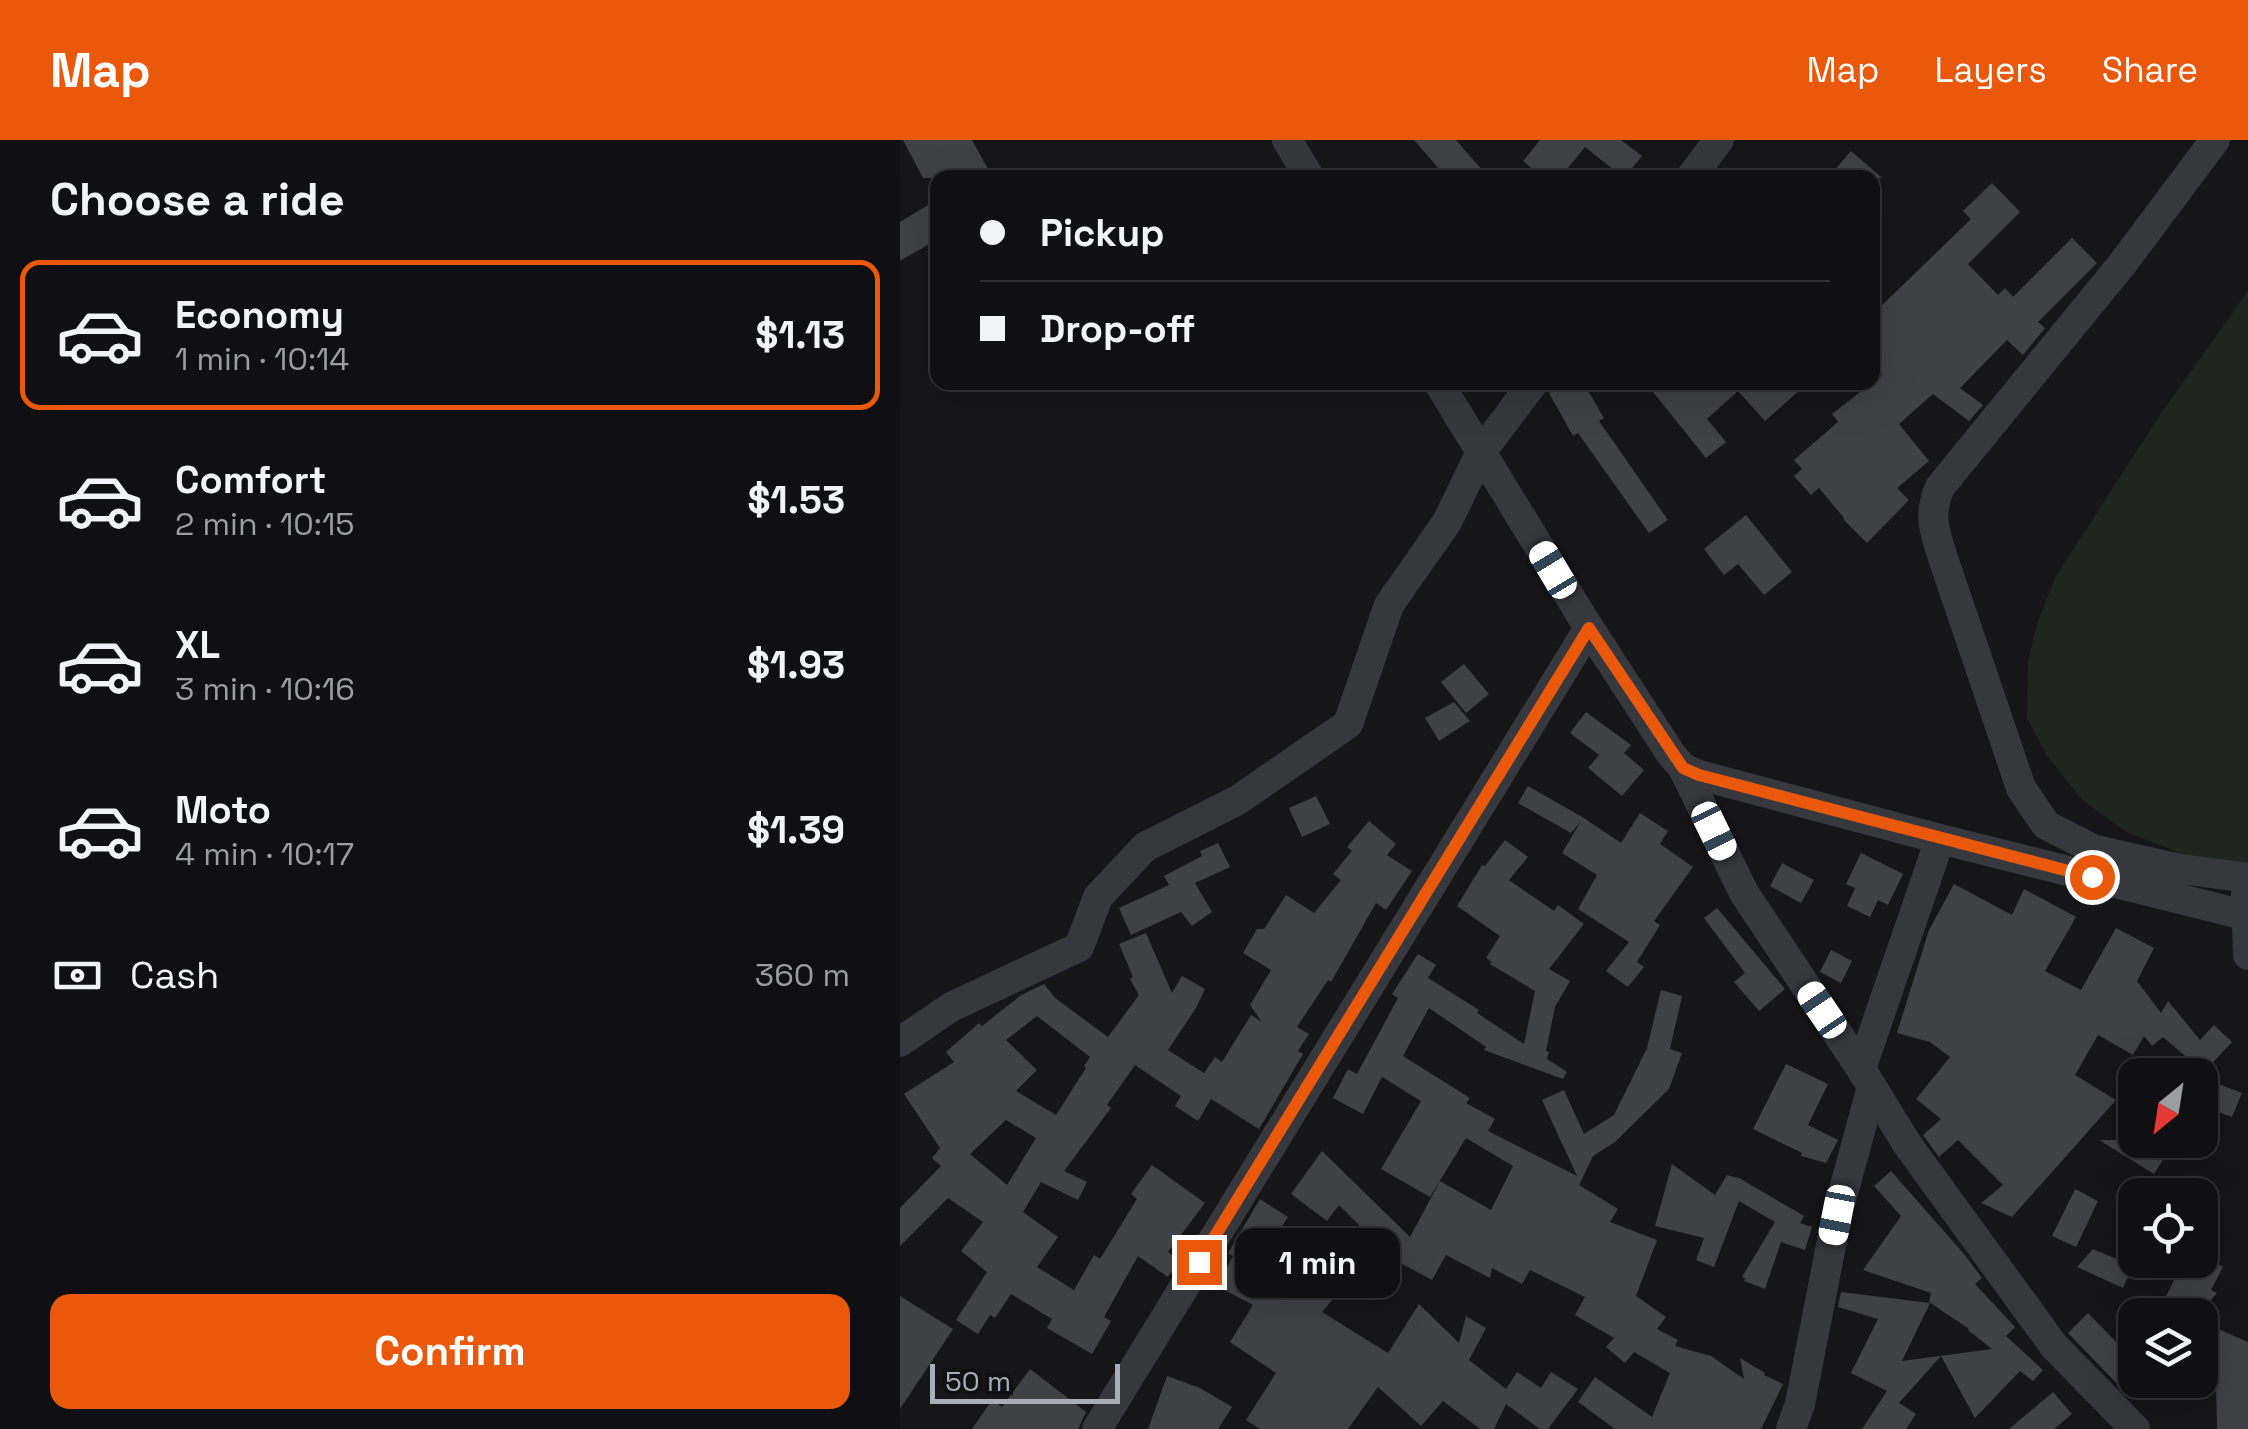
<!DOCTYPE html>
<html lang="en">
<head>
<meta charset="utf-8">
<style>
	body { margin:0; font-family:"Space Grotesk",sans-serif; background:#19191b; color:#f1f3f6; height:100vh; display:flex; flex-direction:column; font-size:38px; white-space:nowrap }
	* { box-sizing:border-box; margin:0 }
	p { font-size:32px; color:#9c9d9f }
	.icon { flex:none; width:55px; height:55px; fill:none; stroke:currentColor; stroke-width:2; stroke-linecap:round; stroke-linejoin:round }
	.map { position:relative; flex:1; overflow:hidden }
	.details { display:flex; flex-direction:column; background:#101012; width:900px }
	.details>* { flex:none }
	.guide { position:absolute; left:30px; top:30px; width:950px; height:220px; border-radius:20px; box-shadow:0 10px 40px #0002,0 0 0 2px #303032; display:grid; align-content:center; height:220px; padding:0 50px; background:#101012 }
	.needle { width:65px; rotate:210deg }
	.controls { position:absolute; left:1218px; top:918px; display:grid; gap:20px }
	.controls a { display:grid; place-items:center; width:100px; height:100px; border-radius:20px; background:#101012; box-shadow:0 10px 40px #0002,0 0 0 2px #303032; font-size:50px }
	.scale { position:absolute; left:30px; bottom:25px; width:190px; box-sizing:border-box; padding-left:10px; border:5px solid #a8adb8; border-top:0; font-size:28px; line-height:35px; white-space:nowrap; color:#a8adb8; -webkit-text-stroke:8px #111113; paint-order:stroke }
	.end { position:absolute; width:45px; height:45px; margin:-22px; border:12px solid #ea580c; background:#fff; box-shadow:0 0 0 5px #fff }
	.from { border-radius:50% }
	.bubble { position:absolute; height:70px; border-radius:20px; background:#101012; box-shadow:0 10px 40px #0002,0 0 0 2px #303032; font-size:32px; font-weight:800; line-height:70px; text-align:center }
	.car { position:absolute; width:30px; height:60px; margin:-30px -15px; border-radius:12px; box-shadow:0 0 8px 2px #0007; background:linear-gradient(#fff 24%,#345 0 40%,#fff 0 76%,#345 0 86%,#fff 0) }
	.guide b { display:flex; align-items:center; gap:35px; height:95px; font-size:38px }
	.guide b+b { border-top:2px solid #303032 }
	.guide i { width:25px; height:25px; background:#f1f3f6 }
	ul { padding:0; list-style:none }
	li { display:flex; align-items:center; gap:30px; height:150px; margin:0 20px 15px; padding:0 30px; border:5px solid transparent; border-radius:20px }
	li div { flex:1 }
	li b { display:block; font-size:38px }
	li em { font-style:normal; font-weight:800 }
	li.active { border-color:#ea580c }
	li>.icon { width:90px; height:90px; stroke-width:1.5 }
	h2 { padding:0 50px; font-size:45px; line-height:120px }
	.pay { display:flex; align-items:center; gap:25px; height:110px; padding:0 50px; font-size:38px }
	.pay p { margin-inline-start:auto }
	.primary-button { display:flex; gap:20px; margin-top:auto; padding:20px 50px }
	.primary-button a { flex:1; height:115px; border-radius:20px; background:#ea580c; color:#fff; font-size:40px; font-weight:800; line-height:115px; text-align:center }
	header { display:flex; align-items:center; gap:60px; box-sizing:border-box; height:140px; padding:0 50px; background:#ea580c; color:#fff }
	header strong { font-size:48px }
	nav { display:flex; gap:55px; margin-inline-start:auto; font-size:35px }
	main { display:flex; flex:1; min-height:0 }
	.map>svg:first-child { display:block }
	.green { fill:#1e261f }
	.building { fill:#404145; fill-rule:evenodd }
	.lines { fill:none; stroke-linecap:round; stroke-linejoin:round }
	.minor { stroke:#37383d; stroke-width:30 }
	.route { stroke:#ea580c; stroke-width:12 }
</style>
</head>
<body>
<header>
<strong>Map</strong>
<nav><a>Map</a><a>Layers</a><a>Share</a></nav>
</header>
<main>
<section class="details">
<h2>Choose a ride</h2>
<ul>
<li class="active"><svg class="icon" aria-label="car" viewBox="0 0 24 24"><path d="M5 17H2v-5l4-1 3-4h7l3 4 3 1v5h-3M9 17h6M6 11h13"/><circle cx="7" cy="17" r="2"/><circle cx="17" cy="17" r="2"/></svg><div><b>Economy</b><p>1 min · 10:14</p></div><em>$1.13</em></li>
<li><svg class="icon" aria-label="car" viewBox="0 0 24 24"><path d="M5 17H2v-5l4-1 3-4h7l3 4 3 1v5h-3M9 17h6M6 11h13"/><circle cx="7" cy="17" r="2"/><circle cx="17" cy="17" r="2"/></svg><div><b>Comfort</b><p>2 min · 10:15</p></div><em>$1.53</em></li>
<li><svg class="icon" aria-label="car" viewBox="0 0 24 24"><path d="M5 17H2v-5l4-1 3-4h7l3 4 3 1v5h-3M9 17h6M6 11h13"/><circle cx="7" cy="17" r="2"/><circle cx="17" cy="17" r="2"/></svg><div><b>XL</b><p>3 min · 10:16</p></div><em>$1.93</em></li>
<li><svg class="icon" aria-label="car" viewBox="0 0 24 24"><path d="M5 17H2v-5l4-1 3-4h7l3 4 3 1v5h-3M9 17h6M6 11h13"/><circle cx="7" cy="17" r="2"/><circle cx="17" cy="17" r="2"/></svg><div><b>Moto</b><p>4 min · 10:17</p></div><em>$1.39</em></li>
</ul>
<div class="pay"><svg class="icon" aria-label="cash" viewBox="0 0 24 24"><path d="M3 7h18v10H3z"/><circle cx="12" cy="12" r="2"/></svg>Cash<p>360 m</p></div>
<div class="primary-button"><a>Confirm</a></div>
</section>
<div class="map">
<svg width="1348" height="1289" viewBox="0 0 1348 1289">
	<rect width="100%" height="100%" fill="#161618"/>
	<path class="green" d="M 1348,151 L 1348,726 L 1291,717 L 1228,693 L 1183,661 L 1147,616 L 1127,578 L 1128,522 L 1138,481 L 1156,436 L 1262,272 Z"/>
	<path class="building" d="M 3,0 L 72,0 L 93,38 L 23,38 Z
		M 514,0 L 556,0 L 589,38 L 547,38 Z
		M 640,0 L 721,0 L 742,16 L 724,38 L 685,7 L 660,38 L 643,38 L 623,21 Z
		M 951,11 L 982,38 L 928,38 Z
		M 1092,43 L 1120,72 L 1068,124 L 1098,155 L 1105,148 L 1113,157 L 1172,98 L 1197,123 L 1138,182 L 1145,188 L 1123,215 L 1107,200 L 1060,248 L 1083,265 L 1069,281 L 1033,254 L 999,284 L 1029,321 L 997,348 L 1009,360 L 967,403 L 943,379 L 944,378 L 919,348 L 911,355 L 894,336 L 902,329 L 894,320 L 938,282 L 932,274 L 983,234 L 972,224 L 972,175 L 1071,79 L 1063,71 Z
		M 38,59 L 38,99 L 0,121 L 0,82 Z
		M 666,242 L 683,242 L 704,278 L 699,281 L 768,380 L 749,393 L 678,293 L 673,296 L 649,253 Z
		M 745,242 L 909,242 L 865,281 L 838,251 L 807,279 L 826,302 L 806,318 Z
		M 846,375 L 892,432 L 864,455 L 838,424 L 824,435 L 804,409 Z
		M 564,524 L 589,554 L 566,573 L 541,542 Z
		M 554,562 L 570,581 L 539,601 L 525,578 Z
		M 686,572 L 731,605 L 724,613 L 744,630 L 722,656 L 688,628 L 699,615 L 670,593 Z
		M 628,646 L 684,678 L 721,703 L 740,673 L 768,691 L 760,704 L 793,727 L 754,781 L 760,785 L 737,822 L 744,827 L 728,847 L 706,831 L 729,802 L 678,769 L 697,735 L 662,713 L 681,681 L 671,693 L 618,663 Z
		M 416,656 L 430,684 L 402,697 L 389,668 Z
		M 469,681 L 496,704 L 487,715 L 512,731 L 486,770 L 476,763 L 431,842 L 428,840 L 397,887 L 409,894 L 398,911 L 403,914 L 359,989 L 311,959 L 298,981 L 275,966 L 281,956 L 235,925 L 207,965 L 211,968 L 164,1031 L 187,1042 L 178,1060 L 141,1042 L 123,1072 L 158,1097 L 137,1127 L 174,1150 L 194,1115 L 200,1119 L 237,1059 L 231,1054 L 252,1025 L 305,1063 L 268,1112 L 279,1120 L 268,1137 L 238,1116 L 204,1177 L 211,1181 L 192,1214 L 147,1188 L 152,1179 L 111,1154 L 95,1178 L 90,1175 L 78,1194 L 56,1180 L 87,1132 L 61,1111 L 83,1082 L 48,1058 L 0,1106 L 0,1068 L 41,1026 L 32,1018 L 40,1008 L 4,954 L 54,922 L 46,912 L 79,883 L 82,886 L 121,855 L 144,844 L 155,858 L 208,897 L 239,855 L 230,839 L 233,837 L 219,804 L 246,793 L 272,853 L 282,836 L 305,849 L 296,868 L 268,910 L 304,933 L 315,917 L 322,922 L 351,875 L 362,882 L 350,865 L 371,830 L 343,813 L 357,789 L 364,789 L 386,755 L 414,773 L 441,740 L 433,734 L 452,711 L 447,707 ZM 137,876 L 190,917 L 184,926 L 186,928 L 156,975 L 116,951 L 137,930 L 106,900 ZM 106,980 L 136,998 L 107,1045 L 70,1014 Z
		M 605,700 L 628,717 L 609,740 L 654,771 L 658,765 L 684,784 L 649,829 L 670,841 L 655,867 L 646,911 L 649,912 L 647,919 L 667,932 L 663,939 L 584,910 L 586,907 L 529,868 L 503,916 L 570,958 L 566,963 L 595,979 L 588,991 L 677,1036 L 642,960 L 664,950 L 684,994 L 714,975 L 747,908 L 761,850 L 782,856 L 770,909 L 782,913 L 769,949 L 715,1002 L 693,1016 L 679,1045 L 718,1069 L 710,1082 L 757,1100 L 736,1156 L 766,1177 L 757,1189 L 778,1200 L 775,1206 L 811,1216 L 844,1239 L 840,1218 L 865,1233 L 864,1235 L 883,1244 L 861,1289 L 715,1289 L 678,1262 L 695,1237 L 752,1277 L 770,1233 L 734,1212 L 725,1223 L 706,1207 L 714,1198 L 675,1175 L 685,1157 L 630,1130 L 622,1144 L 592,1128 L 590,1138 L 546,1115 L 532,1140 L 493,1119 L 439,1065 L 427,1081 L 391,1054 L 422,1011 L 510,1097 L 540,1041 L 591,1070 L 613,1026 L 566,998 L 530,1057 L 481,1029 L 521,961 L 482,937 L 463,974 L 433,958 L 448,929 L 457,934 L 498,858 L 492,854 L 518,814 L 536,825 L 528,838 L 579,870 L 577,873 L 624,904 L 635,851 L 590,824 L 592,822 L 586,818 L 600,796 L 557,766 L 582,725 L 585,726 Z
		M 318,703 L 330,727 L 295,743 L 312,772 L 292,786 L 281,772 L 231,795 L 219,768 L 269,745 L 264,736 L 302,716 L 300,711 Z
		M 961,713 L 1003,734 L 988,765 L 978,760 L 970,777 L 947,766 L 955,748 L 946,744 Z
		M 882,723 L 914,740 L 901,763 L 870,746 Z
		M 1054,744 L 1112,775 L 1124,749 L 1176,777 L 1145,831 L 1181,850 L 1216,788 L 1254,808 L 1237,841 L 1261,873 L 1268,861 L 1300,900 L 1314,885 L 1332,902 L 1304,932 L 1263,897 L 1252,906 L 1244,896 L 1233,915 L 1198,895 L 1175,935 L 1216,960 L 1112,1077 L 1081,1063 L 1103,1045 L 1058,1000 L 1039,1017 L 1023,995 L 1041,979 L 1016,959 L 1050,917 L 1030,902 L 997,893 L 1029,790 Z
		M 817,768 L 885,849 L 859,871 L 834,842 L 845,833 L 804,778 Z
		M 931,810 L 952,821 L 941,843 L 920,832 Z
		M 886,924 L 928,944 L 908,985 L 938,1000 L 926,1023 L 901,1016 L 902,1013 L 853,989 Z
		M 1300,937 L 1342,953 L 1332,977 L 1300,965 Z
		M 1199,1000 L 1248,1000 L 1268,1012 L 1254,1034 Z
		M 772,1024 L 815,1055 L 827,1035 L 839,1038 L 904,1076 L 900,1083 L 912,1087 L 905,1110 L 881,1102 L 865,1149 L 844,1141 L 845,1138 L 842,1137 L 875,1082 L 839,1061 L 814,1127 L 796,1120 L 804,1098 L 755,1086 Z
		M 991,1031 L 1064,1114 L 1082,1138 L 1075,1144 L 1115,1187 L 1106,1196 L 1143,1230 L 1133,1241 L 1120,1231 L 1075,1278 L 1041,1216 L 999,1263 L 1016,1274 L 1006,1289 L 962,1289 L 987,1251 L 951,1233 L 978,1179 L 938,1167 L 941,1152 L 1030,1163 L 1002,1221 L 1092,1209 L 1068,1190 L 1069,1189 L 1029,1162 L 1031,1153 L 963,1130 L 1001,1076 L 974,1046 Z
		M 1175,1049 L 1198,1061 L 1176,1107 L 1152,1096 Z
		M 360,1059 L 388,1077 L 374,1099 L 424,1127 L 431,1118 L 453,1135 L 422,1172 L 488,1213 L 519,1164 L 559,1203 L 566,1176 L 586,1188 L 569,1220 L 606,1249 L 617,1232 L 641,1248 L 651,1232 L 678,1249 L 648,1289 L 640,1289 L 606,1264 L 594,1289 L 580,1289 L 543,1261 L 521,1286 L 478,1247 L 448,1289 L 360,1289 L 346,1280 L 376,1233 L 330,1202 L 353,1165 L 317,1146 L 333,1116 L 328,1113 Z
		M 1193,1109 L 1233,1126 L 1223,1148 L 1177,1127 Z
		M 1240,1120 L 1311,1120 L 1323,1127 L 1311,1150 L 1317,1153 L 1298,1175 L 1257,1175 L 1276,1136 Z
		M 0,1156 L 53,1189 L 0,1269 Z
		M 1188,1173 L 1224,1210 L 1235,1197 L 1235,1246 L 1228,1255 L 1168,1193 Z
		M 1316,1188 L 1348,1202 L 1348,1289 L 1317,1289 L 1316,1240 L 1300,1233 L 1300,1227 Z
		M 130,1229 L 186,1272 L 178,1289 L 72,1289 L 92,1260 L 102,1267 Z
		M 267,1236 L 300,1248 L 332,1267 L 318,1289 L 248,1289 Z
		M 1153,1252 L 1172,1274 L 1154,1289 L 1109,1289 Z"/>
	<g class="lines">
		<path class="minor" d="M 387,0 L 410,38
			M 1315,0 L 1223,123 L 1040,347 C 1029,373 1033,386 1041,412 L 1121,648 L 1146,685 L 1195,710 L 1280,729 L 1348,738
			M 790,38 L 819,0
			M 538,242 L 689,488 L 771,614 L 783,628 L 799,635 L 1040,699 L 1348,776
			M 783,628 L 844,753 L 961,929 L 1007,1004 L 1154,1206 L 1235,1289
			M 1346,755 L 1348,815
			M 0,902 L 51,867 L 179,807 L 198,757 L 245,707 L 338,660 L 448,584 L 489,465 L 547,382 L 581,312 L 634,242
			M 961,929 L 1040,699
			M 197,1289 L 689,488
			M 891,1289 L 900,1264 L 937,1075 L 972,947"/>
	</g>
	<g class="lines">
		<path class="route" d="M 299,1122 L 689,488 L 783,628 L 799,635 L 1192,737"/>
	</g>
</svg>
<div class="controls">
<a><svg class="needle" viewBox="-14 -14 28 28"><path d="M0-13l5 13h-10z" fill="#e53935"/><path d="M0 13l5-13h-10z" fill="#9c9d9f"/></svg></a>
<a><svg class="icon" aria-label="locate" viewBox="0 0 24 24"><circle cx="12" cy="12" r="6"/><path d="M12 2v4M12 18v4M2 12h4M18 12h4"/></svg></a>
<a><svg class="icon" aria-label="layers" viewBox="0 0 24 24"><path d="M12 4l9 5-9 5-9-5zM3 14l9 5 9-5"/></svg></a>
</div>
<div class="scale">50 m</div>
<i class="end from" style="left:1192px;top:737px"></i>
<i class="end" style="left:299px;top:1122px"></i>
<div class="bubble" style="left:335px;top:1088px;width:165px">1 min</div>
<i class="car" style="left:653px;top:430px;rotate:329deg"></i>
<i class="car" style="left:814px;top:691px;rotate:154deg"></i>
<i class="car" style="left:922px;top:870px;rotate:326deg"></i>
<i class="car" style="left:937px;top:1075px;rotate:191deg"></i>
<div class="guide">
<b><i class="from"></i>Pickup</b>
<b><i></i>Drop-off</b>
</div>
</div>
</main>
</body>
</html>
